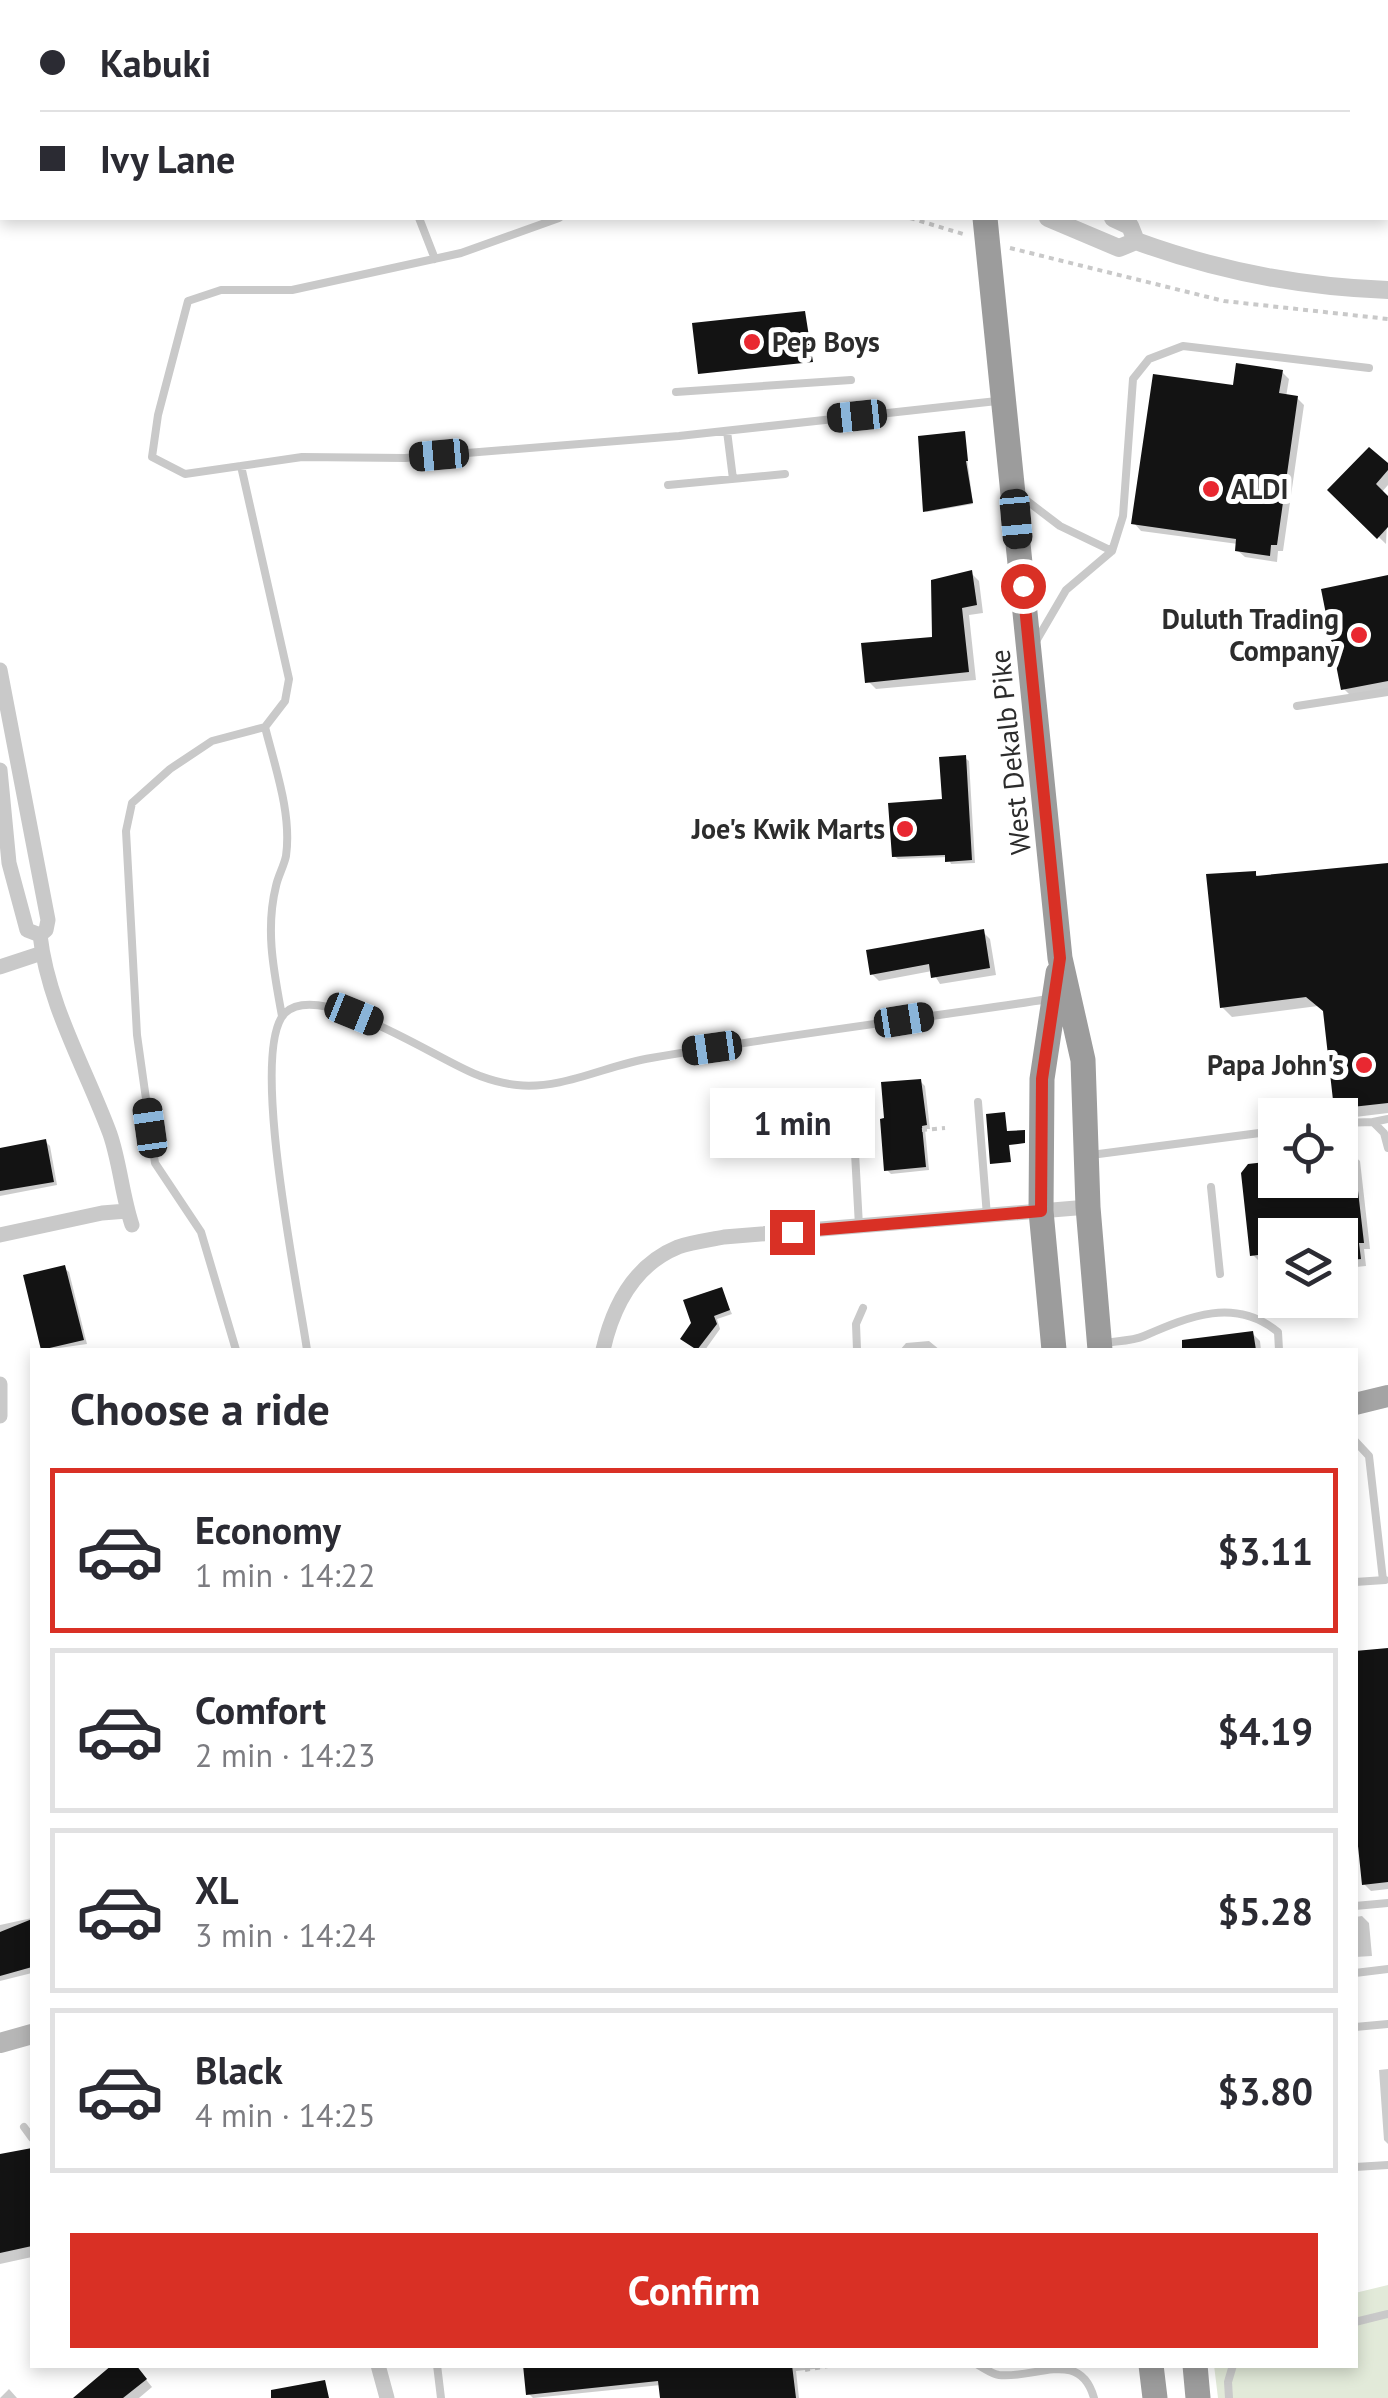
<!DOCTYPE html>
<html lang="en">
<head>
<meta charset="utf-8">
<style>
	body { margin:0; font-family:"PT Sans",sans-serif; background:#f2f2f3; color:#2b2b33; height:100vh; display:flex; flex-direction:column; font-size:38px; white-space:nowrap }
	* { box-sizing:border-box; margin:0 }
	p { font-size:32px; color:#7c7c81 }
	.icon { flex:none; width:55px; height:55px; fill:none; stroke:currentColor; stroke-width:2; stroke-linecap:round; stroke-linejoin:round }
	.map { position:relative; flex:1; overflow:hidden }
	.panel { position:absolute; left:30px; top:1348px; width:1328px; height:1020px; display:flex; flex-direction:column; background:#fff; border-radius:0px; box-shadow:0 5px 15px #0003 }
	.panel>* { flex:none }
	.banner { position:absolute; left:0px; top:0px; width:1390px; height:220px; box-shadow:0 5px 15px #0003; display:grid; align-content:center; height:220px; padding:0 40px; background:#fff }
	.controls { position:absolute; left:1258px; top:1098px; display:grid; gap:20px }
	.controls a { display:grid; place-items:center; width:100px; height:100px; border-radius:0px; background:#fff; box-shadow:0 5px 15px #0003; font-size:50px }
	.end { position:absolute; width:45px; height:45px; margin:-22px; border:12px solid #d93025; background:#fff; box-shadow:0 0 0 5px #fff }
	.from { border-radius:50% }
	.bubble { position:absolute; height:70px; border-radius:0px; background:#fff; box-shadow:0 5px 15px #0003; font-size:32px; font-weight:700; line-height:70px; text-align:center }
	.car { position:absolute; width:30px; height:60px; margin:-30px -15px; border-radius:12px; box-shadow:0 0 8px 2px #0007; background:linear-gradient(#222 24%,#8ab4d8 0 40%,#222 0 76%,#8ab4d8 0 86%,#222 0) }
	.banner b { display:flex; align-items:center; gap:35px; height:95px; font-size:38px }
	.banner b+b { border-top:2px solid #e1e1e2 }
	.banner i { width:25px; height:25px; background:#2b2b33 }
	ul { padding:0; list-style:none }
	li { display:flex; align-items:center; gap:30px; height:165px; margin:0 20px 15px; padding:0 20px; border:5px solid #e1e1e2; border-radius:0px }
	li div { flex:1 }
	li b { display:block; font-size:38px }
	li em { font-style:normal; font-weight:700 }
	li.active { border-color:#d93025 }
	li>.icon { width:90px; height:90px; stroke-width:1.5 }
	h2 { padding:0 40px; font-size:45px; line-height:120px }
	.action { display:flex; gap:20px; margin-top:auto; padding:20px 40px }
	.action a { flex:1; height:115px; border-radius:0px; background:#d93025; color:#fff; font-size:40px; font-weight:700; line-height:115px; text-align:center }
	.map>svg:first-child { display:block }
	.green { fill:#e2ead9 }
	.shadow { fill:#0003 }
	.building { fill:#131313 }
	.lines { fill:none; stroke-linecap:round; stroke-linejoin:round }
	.path { stroke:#c9c9c9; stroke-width:4; stroke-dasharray:5 5; stroke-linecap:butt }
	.service { stroke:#c9c9c9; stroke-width:8 }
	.minor { stroke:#c9c9c9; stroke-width:15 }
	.tertiary { stroke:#c9c9c9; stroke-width:18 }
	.secondary { stroke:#b6b6b6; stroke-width:20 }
	.primary { stroke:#a4a4a4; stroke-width:22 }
	.trunk { stroke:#9c9c9c; stroke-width:25 }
	.route { stroke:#d93025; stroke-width:12 }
	.poi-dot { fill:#e92831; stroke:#fff; stroke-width:4 }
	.labels { text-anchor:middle; stroke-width:10; stroke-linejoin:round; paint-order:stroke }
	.poi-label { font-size:28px; font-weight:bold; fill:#2c2c2c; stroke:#fff; text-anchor:end }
	.street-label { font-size:28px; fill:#2c2c2c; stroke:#fff }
</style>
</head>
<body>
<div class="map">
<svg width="1388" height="2398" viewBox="0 0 1388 2398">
	<rect width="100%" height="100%" fill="#fff"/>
	<path class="green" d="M 1388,2285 L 1388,2398 L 1218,2398 L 1214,2365 L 1355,2365 L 1355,2293 Z"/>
	<path class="shadow" d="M 115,0 L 159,0 L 159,2 L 115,2 Z
		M 0,14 L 2,32 L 0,48 Z
		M 1282,372 L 1289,379 L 1286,397 L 1297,398 L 1304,405 L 1283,551 L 1278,551 L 1277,562 L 1245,557 L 1237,550 L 1238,544 L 1141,531 L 1134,523 L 1235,388 Z
		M 964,434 L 973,504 L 927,512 L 925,511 Z
		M 1388,466 L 1388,485 L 1381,493 L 1388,500 L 1386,544 L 1330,490 Z
		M 971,573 L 979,581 L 983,613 L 969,615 L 976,680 L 876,689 L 868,681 L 935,639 Z
		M 1388,578 L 1388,692 L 1354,699 L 1344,689 Z
		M 965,758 L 969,761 L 975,863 L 951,864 L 948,857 L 898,859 L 894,856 L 944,801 Z
		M 1388,865 L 1388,1113 L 1347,1118 L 1337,1108 L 1326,1012 L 1318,1006 L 1232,1017 L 1222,1007 L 1255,873 L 1259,878 Z
		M 983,932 L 990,939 L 996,975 L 940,984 L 932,971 L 879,981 L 872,974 Z
		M 920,1081 L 925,1086 L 930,1129 L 925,1129 L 929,1170 L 891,1174 L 887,1170 Z
		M 46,1142 L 50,1146 L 57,1185 L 0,1196 L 0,1151 Z
		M 1352,1154 L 1360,1161 L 1370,1249 L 1364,1249 L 1366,1266 L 1346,1268 L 1340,1262 L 1340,1235 L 1275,1235 L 1275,1260 L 1260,1262 L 1252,1254 L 1275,1163 L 1275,1180 L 1340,1180 L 1340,1156 Z
		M 64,1268 L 69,1272 L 87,1344 L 45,1350 Z
		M 721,1290 L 732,1314 L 717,1319 L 720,1329 L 705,1350 L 699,1350 L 687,1342 Z
		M 1253,1334 L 1260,1341 L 1261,1350 L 1197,1350 Z
		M 929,1341 L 940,1350 L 900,1350 L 906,1343 Z
		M 1388,1651 L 1388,1889 L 1371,1891 L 1364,1884 L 1355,1792 L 1355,1654 Z
		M 1362,1916 L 1369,1923 L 1372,1956 L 1355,1957 L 1355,1917 Z
		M 32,1918 L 32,1973 L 0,1981 L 0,1925 Z
		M 1388,2069 L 1388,2144 L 1384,2140 L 1379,2070 Z
		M 32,2151 L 32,2257 L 0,2264 L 0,2157 Z
		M 115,2365 L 134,2365 L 152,2387 L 139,2398 L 77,2398 Z
		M 526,2365 L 850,2365 L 796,2371 L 799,2398 L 662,2398 L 661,2385 L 533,2398 L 529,2394 Z
		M 9,2389 L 17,2398 L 0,2398 Z"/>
	<path class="building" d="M 805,311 L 813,362 L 698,374 L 692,323 Z
		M 1236,363 L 1283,370 L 1279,393 L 1298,396 L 1277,545 L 1271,545 L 1270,556 L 1235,551 L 1236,539 L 1131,524 L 1153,374 L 1233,385 Z
		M 965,431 L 968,461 L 966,461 L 973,503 L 923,512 L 918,436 Z
		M 1369,447 L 1388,463 L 1388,470 L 1376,484 L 1388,496 L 1388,527 L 1377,539 L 1327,490 Z
		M 972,570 L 977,605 L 962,608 L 969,672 L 865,683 L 861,643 L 932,637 L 931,580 Z
		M 1388,575 L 1388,681 L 1341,690 L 1321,589 Z
		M 966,755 L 972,860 L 945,862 L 945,855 L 892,857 L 888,803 L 942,799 L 939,757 Z
		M 1388,863 L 1388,1103 L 1334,1109 L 1323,1011 L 1306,997 L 1220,1008 L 1206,874 L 1256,871 L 1256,876 Z
		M 984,929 L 990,968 L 931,978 L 929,964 L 870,975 L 866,950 Z
		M 921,1079 L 927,1125 L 922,1126 L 926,1167 L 884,1171 L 880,1119 L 884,1118 L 881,1082 Z
		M 1005,1112 L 1007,1131 L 1025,1130 L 1025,1143 L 1009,1145 L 1011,1162 L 990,1164 L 986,1114 Z
		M 1340,1130 L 1351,1130 L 1364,1243 L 1359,1243 L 1361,1259 L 1340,1261 L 1340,1235 L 1275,1235 L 1275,1253 L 1250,1256 L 1241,1173 L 1248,1164 L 1275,1161 L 1275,1180 L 1340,1180 Z
		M 46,1139 L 54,1182 L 0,1191 L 0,1148 Z
		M 65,1265 L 84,1340 L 41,1350 L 23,1275 Z
		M 722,1287 L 730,1310 L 714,1316 L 717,1324 L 697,1350 L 680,1339 L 691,1323 L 683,1300 Z
		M 1253,1331 L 1256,1350 L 1182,1350 L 1182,1340 Z
		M 1388,1648 L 1388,1882 L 1362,1885 L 1355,1817 L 1355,1651 Z
		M 32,1919 L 32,1967 L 0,1976 L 0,1932 Z
		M 32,2148 L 32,2246 L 0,2253 L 0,2154 Z
		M 112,2365 L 136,2365 L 147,2379 L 123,2398 L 73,2398 Z
		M 523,2365 L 792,2365 L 796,2398 L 660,2398 L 658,2381 L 526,2395 Z
		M 325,2380 L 329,2398 L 271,2398 L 271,2390 Z"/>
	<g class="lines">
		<path class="path" d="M 473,0 L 477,2
			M 910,218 L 963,234
			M 1010,248 L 1224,301 L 1388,319
			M 922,1130 L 945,1128
			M 805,2370 L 834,2365"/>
		<path class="service" d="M 419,218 L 435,259
			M 559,218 L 461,253 L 292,290 L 221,290 L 188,301 L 158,415 L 152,457 L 185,474 L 302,457 L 405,458 L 679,436 L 997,401
			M 676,392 L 851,380
			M 727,431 L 733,479
			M 668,485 L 785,474
			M 1018,494 L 1060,526 L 1112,551
			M 1035,643 L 1066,590 L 1112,551 L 1123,516 L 1133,379 L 1149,359 L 1183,346 L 1369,368
			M 1297,706 L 1388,692
			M 265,727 C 275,767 292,814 286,856 C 284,866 278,876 276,886 C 265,930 274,972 282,1016
			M 978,1102 L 987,1216
			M 853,1116 L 859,1226
			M 1373,1122 L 1388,1119
			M 1340,1123 L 1373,1122 L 1384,1133 L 1388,1148
			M 1091,1155 L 1275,1131
			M 1211,1187 L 1220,1274
			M 1104,1343 C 1116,1341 1133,1341 1144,1336 C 1190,1316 1235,1297 1278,1332 L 1279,1350
			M 236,1350 L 201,1232 L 155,1163 L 137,1035 L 126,831 L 132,803 L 170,769 L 212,741 L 265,727 L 285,701 L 289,679 L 241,466
			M 307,1350 C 299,1292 248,1050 285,1013 C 321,978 443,1064 480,1076 C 491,1080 506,1084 517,1085 C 562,1090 607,1065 651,1058 C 783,1035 917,1019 1049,999
			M 857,1350 L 856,1324 L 863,1308
			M 1355,1441 L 1369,1456 L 1383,1580
			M 1355,1582 L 1385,1580
			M 1355,1906 L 1388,1903
			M 1355,1973 L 1388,1969
			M 1355,2027 L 1388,2024
			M 24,2127 L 32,2138
			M 1355,2167 L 1388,2165
			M 1355,2322 L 1388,2314
			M 437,2365 L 441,2398
			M 978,2365 C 984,2368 992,2374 999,2375 C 1036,2379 1080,2348 1094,2398
			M 1229,2398 L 1228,2382 L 1233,2365"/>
		<path class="minor" d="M 60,0 L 61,2
			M 644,0 L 649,2
			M 353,2 L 354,0
			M 372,2 L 375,0
			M 0,192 L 2,190
			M 0,670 L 48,920 L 46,930 L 40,935 C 48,1005 86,1069 110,1134 C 120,1163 122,1195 132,1225
			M 0,770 L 9,863 L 27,930 L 40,935
			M 0,967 L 42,953
			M 0,1235 L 102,1213 L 127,1211
			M 603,1350 C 613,1306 634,1265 678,1247 C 692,1242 709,1240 724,1237 L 1088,1207
			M 0,1384 L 0,1416
			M 378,2365 L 387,2398"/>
		<path class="tertiary" d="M 1048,218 L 1119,248 L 1136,241 C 1215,270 1303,287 1388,290
			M 1113,218 L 1130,226 L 1136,241"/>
		<path class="secondary" d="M 0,2043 L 32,2034"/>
		<path class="primary" d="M 1355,1404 L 1388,1396"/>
		<path class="trunk" d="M 943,0 L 943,2
			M 967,0 L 967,2
			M 985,218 L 1060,958 L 1083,1060 L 1088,1207 L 1100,1350
			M 1054,1350 L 1041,1211 L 1042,1079 L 1058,973
			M 1151,2365 L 1155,2398
			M 1195,2365 L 1198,2398"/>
	</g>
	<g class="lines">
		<path class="route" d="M 792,1232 L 1041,1211 L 1042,1079 L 1060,958 L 1023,586"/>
	</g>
	<g class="poi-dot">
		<circle cx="752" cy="342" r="10"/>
		<circle cx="1211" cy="489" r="10"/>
		<circle cx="1359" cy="635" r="10"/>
		<circle cx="905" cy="829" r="10"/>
		<circle cx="1364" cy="1065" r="10"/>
	</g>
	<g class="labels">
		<g class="poi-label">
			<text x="772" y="352" text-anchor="start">Pep Boys</text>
			<text x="1231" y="499" text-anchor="start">ALDI</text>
			<text x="1339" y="629">Duluth Trading<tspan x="1339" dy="32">Company</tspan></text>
			<text x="885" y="839">Joe's Kwik Marts</text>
			<text x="1344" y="1075">Papa John's</text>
		</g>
		<g class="street-label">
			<text transform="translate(1010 752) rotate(-96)" y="10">West Dekalb Pike</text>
		</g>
	</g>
</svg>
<div class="controls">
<a><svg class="icon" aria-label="locate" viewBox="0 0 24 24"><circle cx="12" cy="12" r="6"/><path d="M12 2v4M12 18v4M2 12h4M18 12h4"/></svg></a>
<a><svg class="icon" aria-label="layers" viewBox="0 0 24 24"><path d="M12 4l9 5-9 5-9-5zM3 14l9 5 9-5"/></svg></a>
</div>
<i class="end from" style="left:1023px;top:586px"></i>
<i class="end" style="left:792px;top:1232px"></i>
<div class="bubble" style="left:710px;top:1088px;width:165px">1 min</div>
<i class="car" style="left:857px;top:416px;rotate:264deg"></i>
<i class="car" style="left:439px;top:455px;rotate:265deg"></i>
<i class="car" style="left:1016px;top:519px;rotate:175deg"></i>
<i class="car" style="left:354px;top:1014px;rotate:112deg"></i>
<i class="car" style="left:904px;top:1020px;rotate:81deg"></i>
<i class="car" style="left:712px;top:1048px;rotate:262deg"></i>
<i class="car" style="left:150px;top:1128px;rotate:352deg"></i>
<div class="banner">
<b><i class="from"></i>Kabuki</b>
<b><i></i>Ivy Lane</b>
</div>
<section class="panel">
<h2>Choose a ride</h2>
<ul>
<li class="active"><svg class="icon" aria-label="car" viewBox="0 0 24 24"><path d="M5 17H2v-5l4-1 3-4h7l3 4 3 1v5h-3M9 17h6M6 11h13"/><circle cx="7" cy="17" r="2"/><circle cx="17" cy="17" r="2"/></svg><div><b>Economy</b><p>1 min · 14:22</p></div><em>$3.11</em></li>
<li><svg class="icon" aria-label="car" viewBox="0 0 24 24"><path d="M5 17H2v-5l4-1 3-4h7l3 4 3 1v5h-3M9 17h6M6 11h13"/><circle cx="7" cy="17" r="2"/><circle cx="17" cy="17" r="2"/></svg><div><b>Comfort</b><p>2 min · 14:23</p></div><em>$4.19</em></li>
<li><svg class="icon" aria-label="car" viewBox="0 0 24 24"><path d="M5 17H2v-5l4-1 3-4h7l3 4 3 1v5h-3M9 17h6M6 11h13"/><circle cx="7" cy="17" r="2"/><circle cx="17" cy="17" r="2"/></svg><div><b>XL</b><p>3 min · 14:24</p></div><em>$5.28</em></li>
<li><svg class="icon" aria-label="car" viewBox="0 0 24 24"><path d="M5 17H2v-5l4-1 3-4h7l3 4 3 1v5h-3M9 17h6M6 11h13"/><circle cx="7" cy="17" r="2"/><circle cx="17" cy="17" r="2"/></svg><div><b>Black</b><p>4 min · 14:25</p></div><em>$3.80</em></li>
</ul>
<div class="action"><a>Confirm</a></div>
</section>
</div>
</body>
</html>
